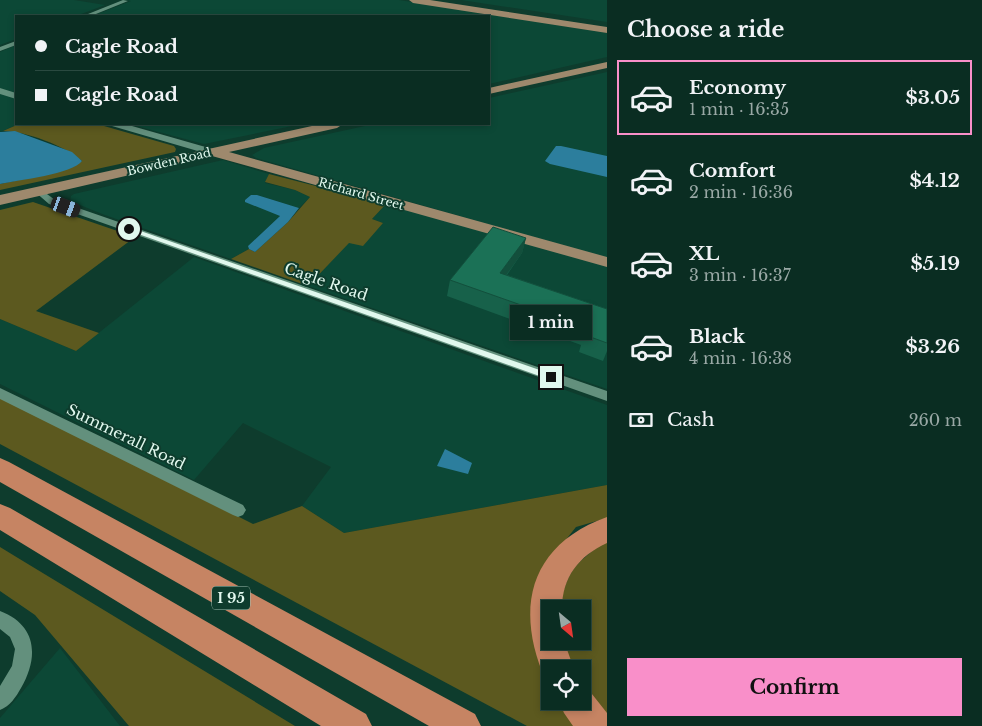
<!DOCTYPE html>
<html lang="en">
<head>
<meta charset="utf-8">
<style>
	body { margin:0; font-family:"Libre Baskerville",serif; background:#13352a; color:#f1f3f6; height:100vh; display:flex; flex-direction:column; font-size:19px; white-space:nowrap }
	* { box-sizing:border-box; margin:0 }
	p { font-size:16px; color:#99a8a5 }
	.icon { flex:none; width:28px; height:28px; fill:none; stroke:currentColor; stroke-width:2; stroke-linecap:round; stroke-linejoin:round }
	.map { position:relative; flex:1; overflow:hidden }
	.drawer { display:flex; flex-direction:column; background:#0a2d22; width:375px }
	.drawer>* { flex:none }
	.top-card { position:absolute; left:15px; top:15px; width:475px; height:110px; border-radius:0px; box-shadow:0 2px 8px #0003,0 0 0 1px #2a4940; display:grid; align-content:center; height:110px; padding:0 20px; background:#0a2d22 }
	.needle { width:32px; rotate:151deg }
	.buttons { position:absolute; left:541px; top:600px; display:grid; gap:10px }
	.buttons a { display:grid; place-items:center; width:50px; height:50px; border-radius:0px; background:#0a2d22; box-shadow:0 2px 8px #0003,0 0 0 1px #2a4940; font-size:25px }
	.end { position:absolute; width:22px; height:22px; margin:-11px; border:6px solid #e1f8ee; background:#111; box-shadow:0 0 0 2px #111 }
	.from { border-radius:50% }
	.bubble { position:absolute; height:35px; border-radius:0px; background:#0a2d22; box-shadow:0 2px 8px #0003,0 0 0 1px #2a4940; font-size:16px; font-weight:700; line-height:35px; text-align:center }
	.car { position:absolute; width:15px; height:30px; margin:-15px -8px; border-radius:6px; box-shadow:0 0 4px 1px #0007; background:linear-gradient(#222 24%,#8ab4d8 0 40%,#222 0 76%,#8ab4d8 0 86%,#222 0) }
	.top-card b { display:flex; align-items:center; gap:18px; height:48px; font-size:19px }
	.top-card b+b { border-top:1px solid #2a4940 }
	.top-card i { width:12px; height:12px; background:#f1f3f6 }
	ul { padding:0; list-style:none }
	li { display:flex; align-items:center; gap:15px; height:75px; margin:0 10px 8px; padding:0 10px; border:2px solid transparent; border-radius:0px }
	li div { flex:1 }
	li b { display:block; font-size:19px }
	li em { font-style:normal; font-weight:700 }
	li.current { border-color:#f98fc9 }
	li>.icon { width:45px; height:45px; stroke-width:1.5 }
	h2 { padding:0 20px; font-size:22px; line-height:60px }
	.pay { display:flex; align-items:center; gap:12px; height:55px; padding:0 20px; font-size:19px }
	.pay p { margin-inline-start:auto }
	.action { display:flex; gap:10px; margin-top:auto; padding:10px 20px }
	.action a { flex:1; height:58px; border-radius:0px; background:#f98fc9; color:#111; font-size:20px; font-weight:700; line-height:58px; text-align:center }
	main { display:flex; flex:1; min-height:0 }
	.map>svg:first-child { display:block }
	.built { fill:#0c4836 }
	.green { fill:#5c591f }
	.water { fill:#2c7e9d }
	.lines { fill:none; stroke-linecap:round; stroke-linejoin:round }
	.minor { fill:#63907d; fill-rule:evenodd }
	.tertiary { fill:#63907d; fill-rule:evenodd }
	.primary { fill:#9e896d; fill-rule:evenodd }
	.motorway { fill:#c68463; fill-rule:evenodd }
	.wall { fill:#17614a }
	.shaded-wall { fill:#134f3c }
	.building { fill:#1b7156; stroke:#134f3c }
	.route { fill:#e1f8ee }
	.labels { text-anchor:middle; stroke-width:4; stroke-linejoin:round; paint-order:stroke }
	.far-street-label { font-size:12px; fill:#e1f8ee; stroke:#0e3c2d }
	.shield { fill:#0e3c2d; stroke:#a2c0b4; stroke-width:1 }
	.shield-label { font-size:14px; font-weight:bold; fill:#e1f8ee }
	.street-label { font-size:15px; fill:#e1f8ee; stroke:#0e3c2d }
</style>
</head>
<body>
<main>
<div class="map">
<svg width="607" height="726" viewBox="0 0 607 726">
	<rect width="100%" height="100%" fill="#0e3c2d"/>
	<path class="built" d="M 0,0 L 74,0 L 105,5 L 76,16 L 16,16 L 16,39 L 0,45 Z
		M 127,0 L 399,0 L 607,33 L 607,57 L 489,84 L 489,16 L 92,16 L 131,1 Z
		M 461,0 L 607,0 L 607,22 Z
		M 16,45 L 16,93 L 0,88 L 0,52 Z
		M 607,72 L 607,258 L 256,158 L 252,155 L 264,148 L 374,124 L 489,124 L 489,98 Z
		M 0,94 L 16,99 L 16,124 L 19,124 L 0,132 Z
		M 129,124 L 302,124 L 204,144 Z
		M 223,160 L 269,174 L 265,183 L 295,190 L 310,197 L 299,208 L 257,195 L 251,195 L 245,200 L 280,216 L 248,246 L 249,249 L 231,259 L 105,215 L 70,201 L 71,196 L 74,194 Z
		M 386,204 L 607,266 L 607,389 L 308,286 L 349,242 L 383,223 L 372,219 Z
		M 194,257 L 607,405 L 607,485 L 344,533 L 302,506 L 331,467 L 243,423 L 194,480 L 0,384 L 0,319 L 76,351 Z
		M 60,648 L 120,726 L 0,726 L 0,718 Z"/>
	<path class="green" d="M 19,124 L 97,124 L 174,146 L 176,149 L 175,152 L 0,190 L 0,184 L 56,172 L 82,161 C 66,146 25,131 3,131 Z
		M 269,174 L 386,204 L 372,219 L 383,223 L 363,246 L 349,243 L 308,286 L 231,259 L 249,249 L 255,252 L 288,222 L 310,197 L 295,190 L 265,182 Z
		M 33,202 L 135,237 L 36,311 L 99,333 L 76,351 L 0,319 L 0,210 Z
		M 0,396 L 253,524 L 302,506 L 344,533 L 607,485 L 607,518 L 576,527 L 545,566 L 550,701 L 565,701 L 579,726 L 527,726 L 0,444 Z
		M 607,540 L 607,726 L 583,694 L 582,669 L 570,669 L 561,641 L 582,641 L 582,609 L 559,609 C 568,568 575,564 607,540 Z
		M 0,547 L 18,558 L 295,726 L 129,726 L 35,615 L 0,591 Z"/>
	<path class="water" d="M 15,131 L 72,152 L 82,161 C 73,174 18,180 0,184 L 0,132 Z
		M 556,146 L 561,146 L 607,156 L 607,177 L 550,164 L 545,161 Z
		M 251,195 L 257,195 L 299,208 L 288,222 L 255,252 L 249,249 L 248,246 L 280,216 L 245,202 L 245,200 Z
		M 445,449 L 472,463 L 468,474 L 437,466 Z"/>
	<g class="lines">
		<path class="minor" d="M 123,0 L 128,1 L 91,16 L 83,16 Z
			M 16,41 L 16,45 L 0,51 L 0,47 Z
			M 39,188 L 55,200 L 607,391 L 607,401 L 49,204 L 34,191 Z
			M 0,388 L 243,505 L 246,510 L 243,515 L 238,517 L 233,515 L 0,399 Z
			M 0,611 C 37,625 39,657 21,688 C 16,697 10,706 0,710 L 0,686 L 12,666 L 15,649 L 10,637 L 0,629 Z"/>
		<path class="tertiary" d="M 0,88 L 16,93 L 16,99 L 0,94 Z
			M 110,124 L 125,124 L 216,150 L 217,152 L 216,154 L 208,154 L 112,126 Z"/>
		<path class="primary" d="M 409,0 L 430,0 L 607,27 L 607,33 L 413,3 Z
			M 607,62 L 607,68 L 489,94 L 489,88 Z
			M 321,124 L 343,124 L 337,128 L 229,152 L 607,257 L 607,267 L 212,156 L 0,205 L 0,195 Z"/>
		<path class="motorway" d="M 0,458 L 9,462 L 475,714 L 481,726 L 429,726 L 0,482 Z
			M 0,504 L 10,508 L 366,714 L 372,726 L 321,726 L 0,530 Z
			M 607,517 L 607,543 C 579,556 562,577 562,609 L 550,609 L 550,641 L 564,641 L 574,669 L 550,669 L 550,682 L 546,681 C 514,609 529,545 607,517 Z
			M 582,687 L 588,689 L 607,713 L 607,726 L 573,726 L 564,713 L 559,701 L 582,701 Z"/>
	</g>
	<path class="wall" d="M 526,238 L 522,253 L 507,275 L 607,309 L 607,351 L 603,361 L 579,352 L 581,345 L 447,296 L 450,280 Z"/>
	<path class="shaded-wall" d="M 526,238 L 522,253 L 496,289 L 500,273 Z"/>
	<path class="building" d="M 493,227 L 526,238 L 500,273 L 607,309 L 607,343 L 585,335 L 589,329 L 450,280 Z"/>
	<path class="route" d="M 129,227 L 554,375 L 555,377 L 551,380 L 548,379 L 127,230 L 126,229 Z"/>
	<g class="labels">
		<g class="far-street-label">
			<text transform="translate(169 162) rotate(-13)" y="4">Bowden Road</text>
			<text transform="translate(361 194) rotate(16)" y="4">Richard Street</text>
		</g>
		<rect class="shield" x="212" y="586.5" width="38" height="23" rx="4"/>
		<g class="shield-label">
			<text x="231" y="603">I 95</text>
		</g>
		<g class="street-label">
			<text transform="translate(326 282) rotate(19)" y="5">Cagle Road</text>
			<text transform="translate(126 437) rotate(26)" y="5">Summerall Road</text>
		</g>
	</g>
</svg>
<div class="buttons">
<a><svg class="needle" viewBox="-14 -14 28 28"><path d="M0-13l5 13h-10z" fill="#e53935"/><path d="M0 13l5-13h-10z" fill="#99a8a5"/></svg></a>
<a><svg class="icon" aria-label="locate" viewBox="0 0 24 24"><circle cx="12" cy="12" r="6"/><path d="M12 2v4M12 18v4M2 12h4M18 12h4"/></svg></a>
</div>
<i class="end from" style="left:129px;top:229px"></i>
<i class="end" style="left:551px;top:377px"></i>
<div class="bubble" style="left:510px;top:305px;width:82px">1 min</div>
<i class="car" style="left:66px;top:207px;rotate:110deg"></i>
<div class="top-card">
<b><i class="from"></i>Cagle Road</b>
<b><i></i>Cagle Road</b>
</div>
</div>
<section class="drawer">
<h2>Choose a ride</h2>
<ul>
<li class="current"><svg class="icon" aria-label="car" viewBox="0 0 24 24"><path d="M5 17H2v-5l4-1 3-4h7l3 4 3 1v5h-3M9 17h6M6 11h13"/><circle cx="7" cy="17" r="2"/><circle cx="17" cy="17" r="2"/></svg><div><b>Economy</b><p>1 min · 16:35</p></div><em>$3.05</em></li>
<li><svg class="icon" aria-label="car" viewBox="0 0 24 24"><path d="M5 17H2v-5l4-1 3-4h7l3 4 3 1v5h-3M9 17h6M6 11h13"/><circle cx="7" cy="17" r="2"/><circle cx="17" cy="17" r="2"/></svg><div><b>Comfort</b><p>2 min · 16:36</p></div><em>$4.12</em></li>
<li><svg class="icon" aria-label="car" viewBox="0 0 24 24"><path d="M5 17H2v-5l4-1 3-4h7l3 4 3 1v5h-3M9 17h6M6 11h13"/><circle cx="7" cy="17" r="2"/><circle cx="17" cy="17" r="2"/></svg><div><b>XL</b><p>3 min · 16:37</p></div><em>$5.19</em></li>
<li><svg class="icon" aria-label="car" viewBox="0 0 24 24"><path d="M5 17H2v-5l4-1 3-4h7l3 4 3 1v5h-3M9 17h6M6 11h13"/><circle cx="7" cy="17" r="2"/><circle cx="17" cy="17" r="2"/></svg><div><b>Black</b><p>4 min · 16:38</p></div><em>$3.26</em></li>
</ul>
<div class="pay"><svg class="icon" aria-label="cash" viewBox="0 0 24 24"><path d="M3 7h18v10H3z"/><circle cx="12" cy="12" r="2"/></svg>Cash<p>260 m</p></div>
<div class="action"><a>Confirm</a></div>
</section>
</main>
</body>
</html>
